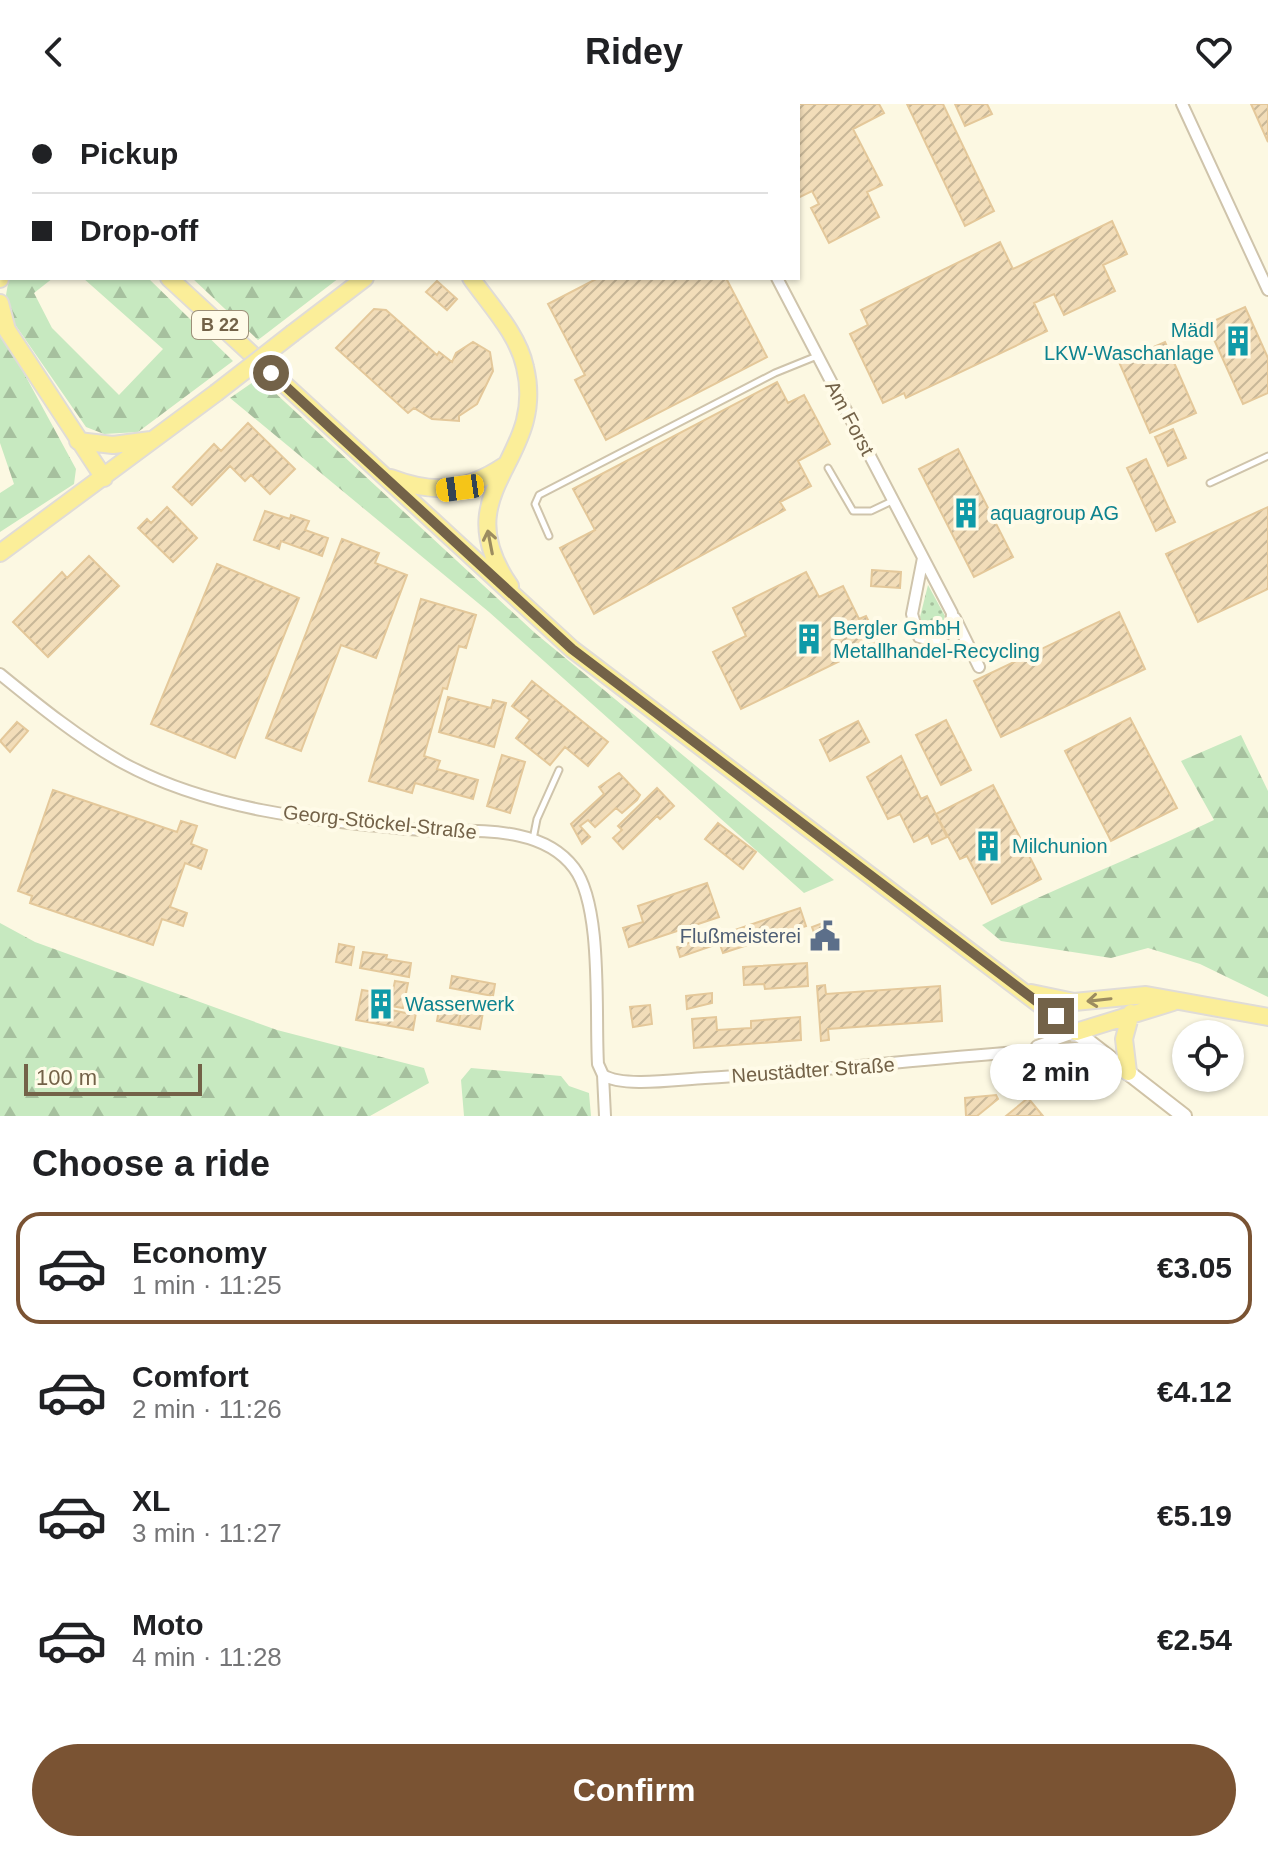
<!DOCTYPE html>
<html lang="en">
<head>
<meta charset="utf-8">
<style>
	body { margin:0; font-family:Arial,sans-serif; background:#f2f2f2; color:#202124; height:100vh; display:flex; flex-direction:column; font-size:30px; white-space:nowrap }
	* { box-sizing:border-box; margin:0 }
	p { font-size:26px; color:#757577 }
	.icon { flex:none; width:44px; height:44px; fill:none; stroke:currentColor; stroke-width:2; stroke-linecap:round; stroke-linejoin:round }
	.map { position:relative; height:1012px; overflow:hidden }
	.details { display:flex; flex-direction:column; background:#fff; flex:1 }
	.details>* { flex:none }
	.hud { position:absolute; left:0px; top:0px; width:800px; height:176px; box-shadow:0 2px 6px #0004; display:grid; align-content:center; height:176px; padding:0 32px; background:#fff }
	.controls { position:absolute; left:1172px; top:916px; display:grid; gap:16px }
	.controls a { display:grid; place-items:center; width:72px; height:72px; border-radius:50%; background:#fff; box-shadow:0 2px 6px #0004; font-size:40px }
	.scale { position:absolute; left:24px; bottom:20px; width:178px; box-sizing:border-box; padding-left:8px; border:4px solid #736248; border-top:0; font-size:22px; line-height:28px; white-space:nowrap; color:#736248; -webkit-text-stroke:6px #fffbe8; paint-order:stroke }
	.end { position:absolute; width:36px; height:36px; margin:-18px; border:10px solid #736248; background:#fff; box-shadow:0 0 0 4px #fff }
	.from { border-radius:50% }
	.bubble { position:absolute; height:56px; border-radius:28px; background:#fff; box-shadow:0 2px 6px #0004; font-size:26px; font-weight:700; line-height:56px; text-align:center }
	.car { position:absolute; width:24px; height:48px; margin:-24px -12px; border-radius:10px; box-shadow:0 0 6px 2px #0007; background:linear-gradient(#f5c518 24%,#345 0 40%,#f5c518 0 76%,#345 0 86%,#f5c518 0) }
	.hud b { display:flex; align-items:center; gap:28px; height:76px; font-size:30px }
	.hud b+b { border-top:2px solid #e0e0e0 }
	.hud i { width:20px; height:20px; background:#202124 }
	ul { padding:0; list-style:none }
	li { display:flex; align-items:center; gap:24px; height:112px; margin:0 16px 12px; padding:0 16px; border:4px solid transparent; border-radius:24px }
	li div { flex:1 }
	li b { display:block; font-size:30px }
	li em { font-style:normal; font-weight:700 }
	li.current { border-color:#7a5333 }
	li>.icon { width:72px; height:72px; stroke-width:1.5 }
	h2 { padding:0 32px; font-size:36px; line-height:96px }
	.primary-button { display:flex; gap:16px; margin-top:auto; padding:16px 32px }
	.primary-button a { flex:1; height:92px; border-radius:48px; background:#7a5333; color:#fff; font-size:32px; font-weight:700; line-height:92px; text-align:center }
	header { display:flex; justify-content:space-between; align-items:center; height:104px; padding:0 32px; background:#fff; font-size:36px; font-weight:700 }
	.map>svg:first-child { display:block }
	.grass { fill:url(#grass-dots) }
	.forest { fill:url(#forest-firs) }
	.building { fill:url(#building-hatch); stroke:#e4c89a; stroke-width:2 }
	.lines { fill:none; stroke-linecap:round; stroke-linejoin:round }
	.service-casing { stroke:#cfc4ab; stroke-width:9 }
	.minor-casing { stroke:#cfc4ab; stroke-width:14 }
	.secondary-casing { stroke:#d0c3a6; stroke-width:18 }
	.primary-casing { stroke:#e0dcd7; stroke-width:20 }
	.service { stroke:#fff; stroke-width:5 }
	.minor { stroke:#fff; stroke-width:10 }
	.secondary { stroke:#fff; stroke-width:14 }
	.primary { stroke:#fbee99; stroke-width:16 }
	.primary-bridge-casing { stroke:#e0dcd7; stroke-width:20; stroke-linecap:butt }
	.primary-bridge { stroke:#fbee99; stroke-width:16 }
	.oneway { stroke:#9c8c60 }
	.route { stroke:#736248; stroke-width:10 }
	.labels { text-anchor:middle; stroke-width:8; stroke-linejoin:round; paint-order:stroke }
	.shield { fill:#fffbe8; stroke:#9d9078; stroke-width:2 }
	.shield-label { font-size:18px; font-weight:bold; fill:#736248 }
	.culture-label { font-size:20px; fill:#0d838f; stroke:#fffbe8; text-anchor:start }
	.street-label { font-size:20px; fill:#736248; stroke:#fffbe8 }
	.service-label { font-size:20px; fill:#4e5e75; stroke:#fffbe8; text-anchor:end }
</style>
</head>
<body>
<header><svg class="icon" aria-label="back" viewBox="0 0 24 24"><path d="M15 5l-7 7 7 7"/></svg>Ridey<svg class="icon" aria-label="heart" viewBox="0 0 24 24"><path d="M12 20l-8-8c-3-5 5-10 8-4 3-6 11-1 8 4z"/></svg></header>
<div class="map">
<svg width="1268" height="1012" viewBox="0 0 1268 1012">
	<defs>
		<pattern id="grass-dots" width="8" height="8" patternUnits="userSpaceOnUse" patternTransform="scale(2)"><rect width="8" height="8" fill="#c7e9c0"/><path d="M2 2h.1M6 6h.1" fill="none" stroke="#a6c09e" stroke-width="1.8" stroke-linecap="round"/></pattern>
		<pattern id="forest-firs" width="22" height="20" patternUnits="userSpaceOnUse" patternTransform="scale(2)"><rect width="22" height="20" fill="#c7e9c0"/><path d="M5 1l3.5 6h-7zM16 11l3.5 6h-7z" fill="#a6c09e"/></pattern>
		<pattern id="building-hatch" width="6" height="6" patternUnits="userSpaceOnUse" patternTransform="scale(2)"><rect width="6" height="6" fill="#f2ddb9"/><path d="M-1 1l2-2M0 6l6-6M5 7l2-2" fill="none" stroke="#c8b798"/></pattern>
	</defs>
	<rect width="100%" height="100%" fill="#fcf8e2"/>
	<path class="grass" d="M 928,481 L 945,512 L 941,524 L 932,527 L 923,523 L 920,513 Z"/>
	<path class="forest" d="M 9,174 L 53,174 L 34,189 L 52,224 L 119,291 L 163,245 L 83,174 L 148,174 L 233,257 L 138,328 L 104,330 L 86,323 L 14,219 L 6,191 Z
		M 192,174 L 339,174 L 258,236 Z
		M 0,225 L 76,365 L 74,380 L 0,428 L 0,389 L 14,380 L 0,339 Z
		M 259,274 L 535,529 L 834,776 L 804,789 L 489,508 L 230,294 Z
		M 1241,631 L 1268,687 L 1268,893 L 1200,860 L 1148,844 L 1111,854 L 1001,837 L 982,821 C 1057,782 1137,753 1214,716 L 1181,657 Z
		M 0,819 L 35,838 L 277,926 L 424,964 L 429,979 L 370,1012 L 0,1012 Z
		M 471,964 L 561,972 L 569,982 L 589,989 L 591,1012 L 464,1012 L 461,976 Z"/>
	<path class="building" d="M 205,0 L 497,0 L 498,2 L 206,2 Z
		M 728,0 L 879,0 L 884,9 L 853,25 L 882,81 L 867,88 L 879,113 L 829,139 L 811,104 L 819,100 L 812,87 L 798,94 L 798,2 Z
		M 907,0 L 943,0 L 994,107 L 965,122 Z
		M 955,0 L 987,0 L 992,10 L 965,22 Z
		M 1251,0 L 1268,0 L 1268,38 Z
		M 1112,117 L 1127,150 L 1103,161 L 1115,187 L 1064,211 L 1054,190 L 1034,199 L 1047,227 L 906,294 L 904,289 L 883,299 L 850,230 L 868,221 L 861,206 L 1000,138 L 1013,165 Z
		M 598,174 L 731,174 L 727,176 L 767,253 L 606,336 L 575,276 L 585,271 L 548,200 Z
		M 437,177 L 457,195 L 447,206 L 426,188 Z
		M 1245,203 L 1268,254 L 1268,289 L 1243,300 L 1207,220 Z
		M 374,205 L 386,206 L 437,251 L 439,248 L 452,258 L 456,249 L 473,238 L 490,248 L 493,267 L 477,300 L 459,312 L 459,317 L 432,315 L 414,304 L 408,309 L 336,244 Z
		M 1165,238 L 1196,309 L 1150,329 L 1119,258 Z
		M 777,278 L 788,299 L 804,291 L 830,340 L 798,357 L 811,382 L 780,398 L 785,406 L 594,510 L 560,444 L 595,426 L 573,385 Z
		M 248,319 L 295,365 L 270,390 L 251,371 L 245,377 L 230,362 L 192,401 L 173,383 L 214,340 L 221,347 Z
		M 1173,325 L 1186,354 L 1168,362 L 1155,333 Z
		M 958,345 L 1013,453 L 974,473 L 919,365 Z
		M 1146,355 L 1175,418 L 1156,427 L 1127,364 Z
		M 167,403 L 197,434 L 173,458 L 138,424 L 147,415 L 151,419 Z
		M 1268,403 L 1268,485 L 1198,518 L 1166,450 Z
		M 265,407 L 290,415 L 291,411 L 309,417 L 305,426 L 328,434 L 322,452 L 281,437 L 279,445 L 254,436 Z
		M 342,435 L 379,449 L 375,459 L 407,471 L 376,554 L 341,541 L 301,647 L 266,634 Z
		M 89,452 L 119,482 L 48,553 L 13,518 L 62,468 L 67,474 Z
		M 217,460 L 299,494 L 235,654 L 151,620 Z
		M 872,466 L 901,468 L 900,484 L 871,482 Z
		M 806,468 L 819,493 L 843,482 L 859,515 L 866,512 L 879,538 L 741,605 L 713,548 L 746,532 L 733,504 Z
		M 421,495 L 476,511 L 466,544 L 459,542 L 447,585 L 443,584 L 424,652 L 440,657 L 437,665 L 478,676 L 473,695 L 415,679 L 412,689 L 369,677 Z
		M 1119,508 L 1145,565 L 1001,633 L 974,577 Z
		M 532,577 L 608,638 L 588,662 L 565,643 L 550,661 L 516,634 L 530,616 L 512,602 Z
		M 448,593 L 491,604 L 493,596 L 506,599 L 494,643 L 439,628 Z
		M 1130,614 L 1177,704 L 1111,737 L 1065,647 Z
		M 946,616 L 971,666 L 941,681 L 916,631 Z
		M 858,617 L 869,638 L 830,657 L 820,636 Z
		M 17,618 L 28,627 L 10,648 L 0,637 Z
		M 502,651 L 525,658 L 510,709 L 487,702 Z
		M 901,652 L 921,695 L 927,692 L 947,733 L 932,740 L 928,731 L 914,738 L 900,710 L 888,715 L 867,673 Z
		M 619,669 L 640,691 L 637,696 L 622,709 L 616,704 L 595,723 L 588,716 L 580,722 L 590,733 L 582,740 L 571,720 L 604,690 L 599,683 Z
		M 993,681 L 1041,775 L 992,800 L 967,752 L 960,755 L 936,710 Z
		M 657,684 L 674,702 L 660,715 L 657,712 L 623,745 L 613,734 L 622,726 L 618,722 Z
		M 53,686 L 177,728 L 181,717 L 197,722 L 191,740 L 207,746 L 201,765 L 185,759 L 170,803 L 187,809 L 183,822 L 162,815 L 153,841 L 30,799 L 32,792 L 18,787 Z
		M 718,719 L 756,748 L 743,765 L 705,735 Z
		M 707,779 L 719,813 L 629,843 L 623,824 L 643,818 L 638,802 Z
		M 800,804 L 806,822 L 723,849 L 717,832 Z
		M 828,817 L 838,842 L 821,848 L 812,823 Z
		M 708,832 L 712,842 L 680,853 L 677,843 Z
		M 339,840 L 354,843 L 351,861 L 336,858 Z
		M 363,848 L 387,851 L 386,855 L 411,859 L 409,873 L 360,864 Z
		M 807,859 L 808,882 L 765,885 L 764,880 L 744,881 L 743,863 Z
		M 452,872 L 495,880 L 493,892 L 450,884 Z
		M 395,877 L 408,879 L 403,904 L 391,902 L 391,906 L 406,909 L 409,896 L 418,897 L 413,926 L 356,916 L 362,886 L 392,891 Z
		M 825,881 L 826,890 L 940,882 L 942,917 L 828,925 L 829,936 L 821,937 L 817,882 Z
		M 712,889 L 712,899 L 687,905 L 686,892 Z
		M 440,900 L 462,904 L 458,921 L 437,917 Z
		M 650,901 L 652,920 L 633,923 L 630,903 Z
		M 462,904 L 483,908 L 480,925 L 458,921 Z
		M 716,913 L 717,926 L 751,924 L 751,917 L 800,913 L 801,936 L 694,944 L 692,915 Z
		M 996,991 L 998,995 L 977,1012 L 966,1012 L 965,994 Z
		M 1028,994 L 1043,1012 L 1006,1012 Z"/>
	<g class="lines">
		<g class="service-casing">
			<path id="service" d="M 828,364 L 853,407 L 871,407 L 892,397
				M 1210,379 L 1268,352
				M 549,432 L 535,400 L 539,391 L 775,269 L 817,252
				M 533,735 L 537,715 L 559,666"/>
		</g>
		<g class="minor-casing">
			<path id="minor" d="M 686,0 L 687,2
				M 1182,0 L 1268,186
				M 624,2 L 627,0
				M 777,174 L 952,509 L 951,526 L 934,537 L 919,533 L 912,510 L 923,454
				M 955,514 L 979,563
				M 0,570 C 38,601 80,635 123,659 C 209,706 313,716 409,725 C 462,730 538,716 574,764 C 603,802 595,910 598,960 L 603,971 L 605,1012
				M 1037,942 L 1076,928
				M 603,971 C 623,984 680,975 705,974 C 835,967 965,949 1095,943"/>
		</g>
		<g class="secondary-casing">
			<path id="secondary" d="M 1076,928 L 1184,1012"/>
		</g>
		<g class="primary-casing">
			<path id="primary" d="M 0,15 L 2,17
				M 0,35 L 2,41
				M 169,174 L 572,545 L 1076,928 L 1173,898
				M 471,174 C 490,201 518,230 525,263 C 548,358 443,385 510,482
				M 0,175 L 2,148
				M 0,199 L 7,226 L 104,374
				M 293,229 L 365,174
				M 78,337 L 113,341 L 151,336
				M 391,374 C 433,390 465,388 504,362
				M 0,449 L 216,289
				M 1031,889 L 1074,898 L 1146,891 L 1268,913
				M 1128,968 L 1124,935 L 1131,909"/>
		</g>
		<use href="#service" class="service"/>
		<use href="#minor" class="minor"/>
		<use href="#secondary" class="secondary"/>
		<use href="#primary" class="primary"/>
		<g class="primary-bridge-casing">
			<path id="primary-bridge" d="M 216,289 L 293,229"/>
		</g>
		<use href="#primary-bridge" class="primary-bridge"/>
	</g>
	<defs><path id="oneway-shaft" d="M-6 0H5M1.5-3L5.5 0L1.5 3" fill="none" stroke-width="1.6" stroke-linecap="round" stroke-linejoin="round" transform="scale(2)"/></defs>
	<g class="oneway">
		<use href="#oneway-shaft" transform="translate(490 438) rotate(-101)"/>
		<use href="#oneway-shaft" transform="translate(1099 896) rotate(174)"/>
	</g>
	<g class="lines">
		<path class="route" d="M 271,269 L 572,545 L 1056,912"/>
	</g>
	<defs>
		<g id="building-bare" transform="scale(2.4)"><path d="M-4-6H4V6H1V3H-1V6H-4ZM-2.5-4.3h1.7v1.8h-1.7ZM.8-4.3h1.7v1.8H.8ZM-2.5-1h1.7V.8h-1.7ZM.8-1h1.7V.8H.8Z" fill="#0f9aa8" stroke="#fffbe8" stroke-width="2.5" paint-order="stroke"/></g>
		<g id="civic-bare" transform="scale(2.4)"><path d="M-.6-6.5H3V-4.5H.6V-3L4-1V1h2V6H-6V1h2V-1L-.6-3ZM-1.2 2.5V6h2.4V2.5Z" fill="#5c6f8a" stroke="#fffbe8" stroke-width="2.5" paint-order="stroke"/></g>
	</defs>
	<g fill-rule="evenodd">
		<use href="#building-bare" x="1238" y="237"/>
		<use href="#building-bare" x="966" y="409"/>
		<use href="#building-bare" x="809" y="535"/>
		<use href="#building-bare" x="988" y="742"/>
		<use href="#civic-bare" x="825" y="832"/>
		<use href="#building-bare" x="381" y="900"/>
	</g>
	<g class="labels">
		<rect class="shield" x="192" y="207" width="56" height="28" rx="6"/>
		<g class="shield-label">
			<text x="220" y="227">B 22</text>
		</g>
		<g class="culture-label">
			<text x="1214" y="233" text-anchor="end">Mädl<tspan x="1214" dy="23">LKW-Waschanlage</tspan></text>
			<text x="990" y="416">aquagroup AG</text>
			<text x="833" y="531">Bergler GmbH<tspan x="833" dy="23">Metallhandel-Recycling</tspan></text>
			<text x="1012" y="749">Milchunion</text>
			<text x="405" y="907">Wasserwerk</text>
		</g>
		<g class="street-label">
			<text transform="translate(850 314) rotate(62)" y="7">Am Forst</text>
			<text transform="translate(380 718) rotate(6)" y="7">Georg-Stöckel-Straße</text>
			<text transform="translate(813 966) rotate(-4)" y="7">Neustädter Straße</text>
		</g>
		<g class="service-label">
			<text x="801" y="839">Flußmeisterei</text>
		</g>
	</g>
</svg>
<div class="controls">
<a><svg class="icon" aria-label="locate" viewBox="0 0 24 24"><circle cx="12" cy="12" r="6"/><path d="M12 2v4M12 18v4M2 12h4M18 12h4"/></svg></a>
</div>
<div class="scale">100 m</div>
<i class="end from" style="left:271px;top:269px"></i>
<i class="end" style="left:1056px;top:912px"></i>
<div class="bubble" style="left:990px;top:940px;width:132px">2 min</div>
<i class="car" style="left:460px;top:384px;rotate:262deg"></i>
<div class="hud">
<b><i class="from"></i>Pickup</b>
<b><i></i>Drop-off</b>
</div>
</div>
<section class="details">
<h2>Choose a ride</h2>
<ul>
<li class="current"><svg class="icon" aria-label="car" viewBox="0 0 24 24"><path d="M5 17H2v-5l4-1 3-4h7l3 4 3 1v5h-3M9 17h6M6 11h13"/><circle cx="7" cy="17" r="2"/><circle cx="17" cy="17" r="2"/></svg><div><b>Economy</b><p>1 min · 11:25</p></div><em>€3.05</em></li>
<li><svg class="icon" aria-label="car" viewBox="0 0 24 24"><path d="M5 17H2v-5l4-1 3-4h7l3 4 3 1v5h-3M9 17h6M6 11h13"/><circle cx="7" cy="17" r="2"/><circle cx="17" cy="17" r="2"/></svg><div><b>Comfort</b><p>2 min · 11:26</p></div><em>€4.12</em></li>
<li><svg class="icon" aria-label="car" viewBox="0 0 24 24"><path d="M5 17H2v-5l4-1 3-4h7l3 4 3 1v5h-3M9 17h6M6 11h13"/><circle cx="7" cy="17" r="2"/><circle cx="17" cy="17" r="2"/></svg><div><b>XL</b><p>3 min · 11:27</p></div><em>€5.19</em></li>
<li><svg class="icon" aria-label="car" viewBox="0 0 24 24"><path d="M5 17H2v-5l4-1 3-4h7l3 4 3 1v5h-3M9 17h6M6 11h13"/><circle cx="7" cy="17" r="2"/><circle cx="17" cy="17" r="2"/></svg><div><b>Moto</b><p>4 min · 11:28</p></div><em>€2.54</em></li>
</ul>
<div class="primary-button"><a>Confirm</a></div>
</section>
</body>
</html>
